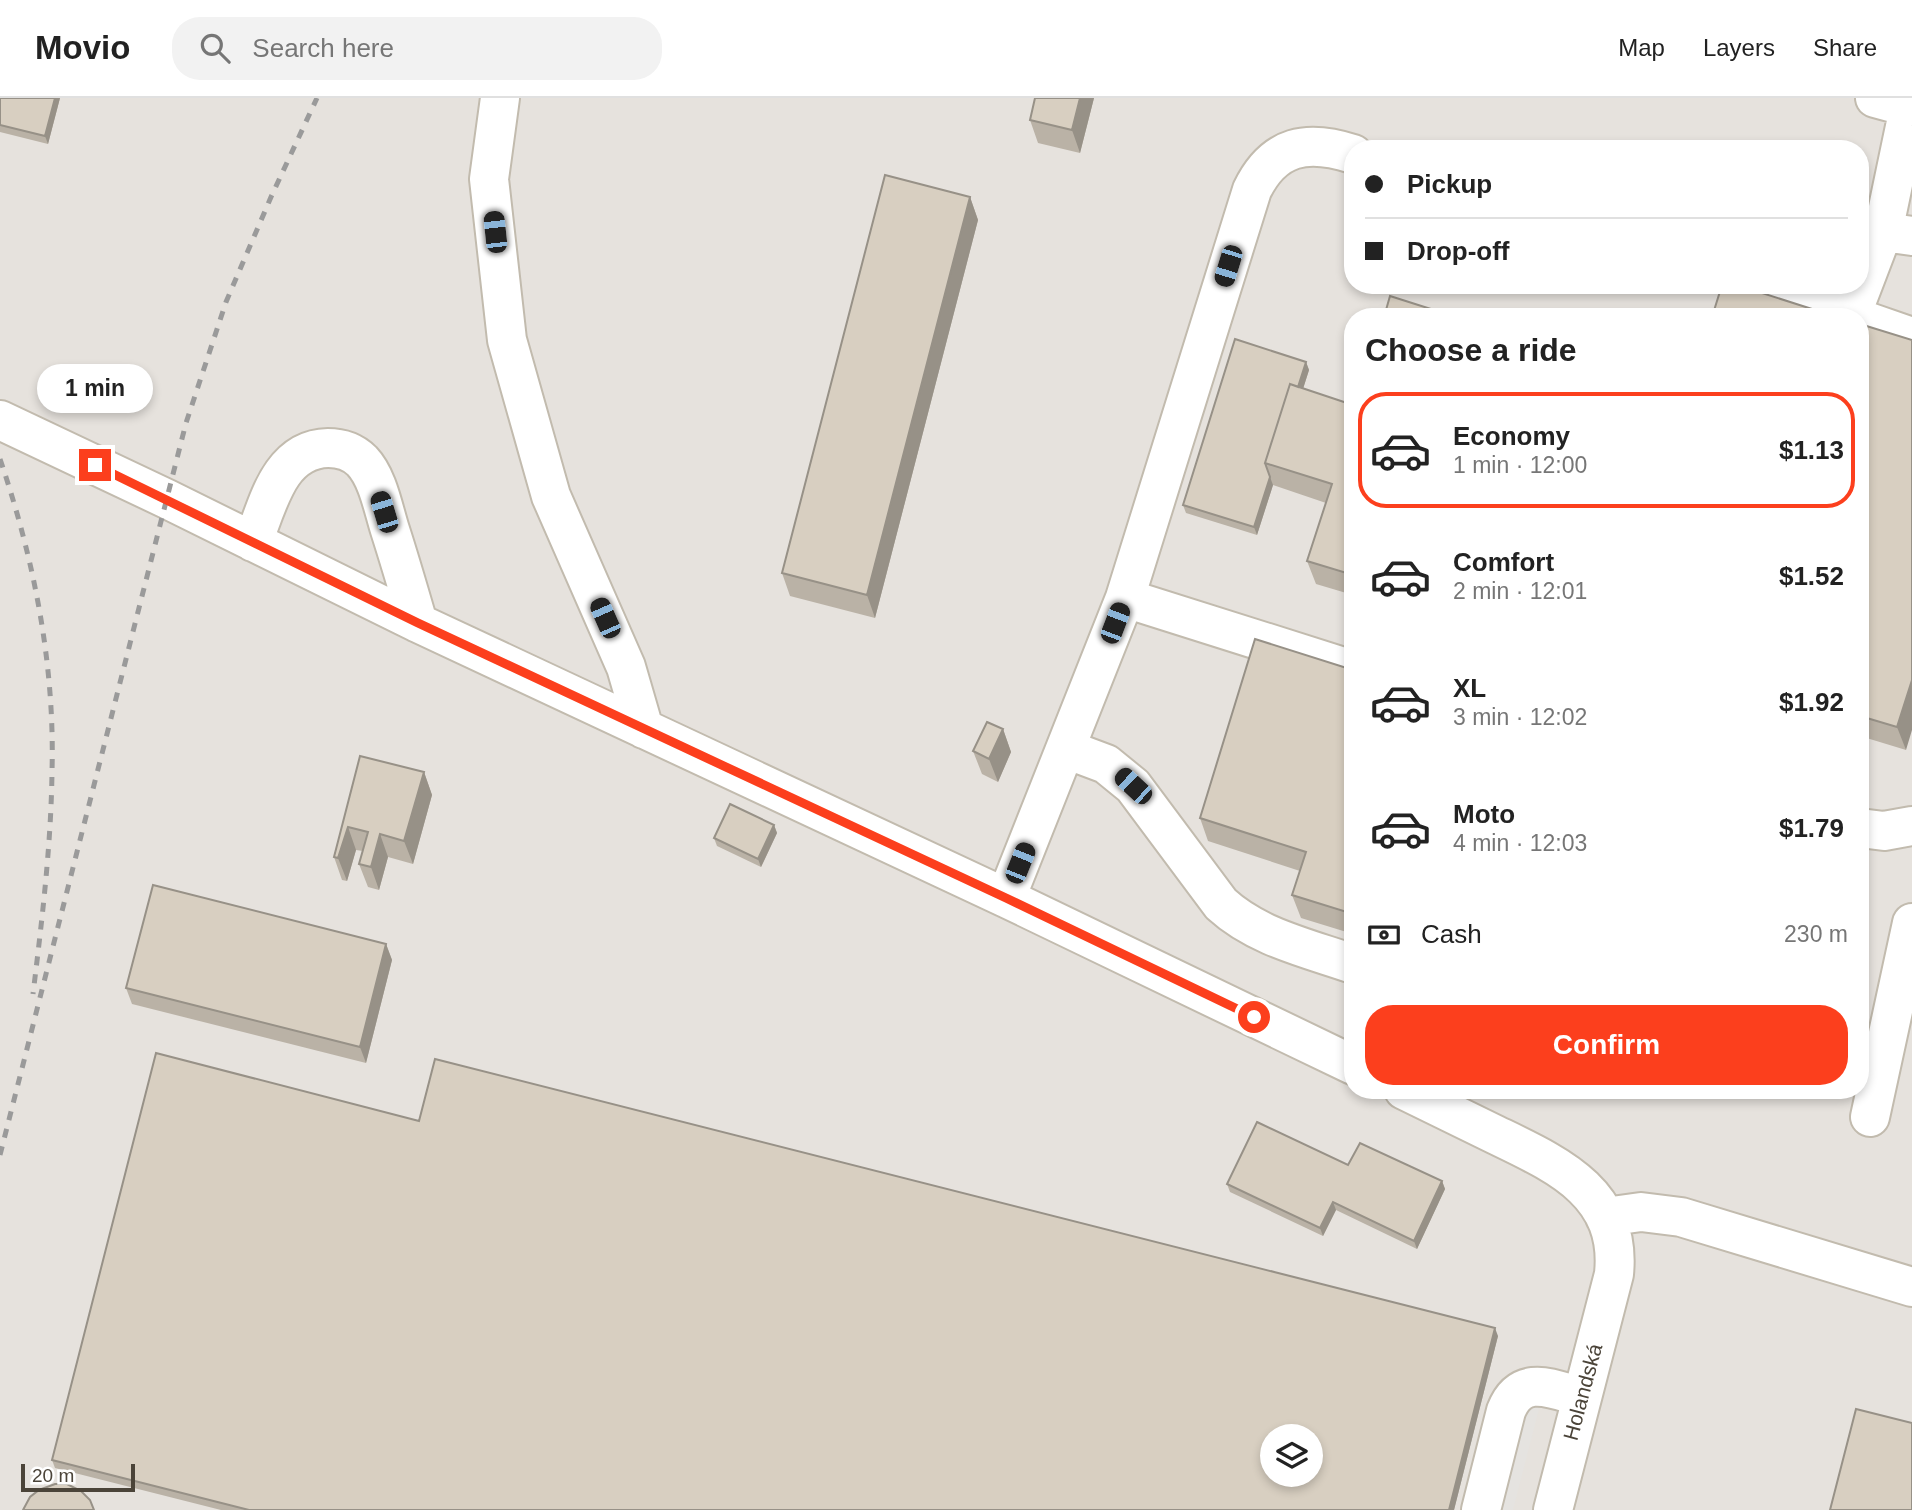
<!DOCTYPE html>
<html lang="en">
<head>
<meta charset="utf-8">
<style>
	body { margin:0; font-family:Arial,sans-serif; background:#f2f2f2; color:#222; height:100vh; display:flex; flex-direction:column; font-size:26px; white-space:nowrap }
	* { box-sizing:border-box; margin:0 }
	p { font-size:23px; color:#767676 }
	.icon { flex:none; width:38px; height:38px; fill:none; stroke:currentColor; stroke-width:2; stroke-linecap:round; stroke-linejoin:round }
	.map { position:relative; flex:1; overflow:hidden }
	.panel { position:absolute; left:1344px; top:210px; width:525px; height:791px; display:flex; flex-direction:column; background:#fff; border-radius:28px; box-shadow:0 4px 10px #0003 }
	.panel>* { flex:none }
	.guide { position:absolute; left:1344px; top:42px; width:525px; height:154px; border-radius:28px; box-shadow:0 4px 10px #0003; display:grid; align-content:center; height:154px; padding:0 21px; background:#fff }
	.tools { position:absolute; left:1260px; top:1326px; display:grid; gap:14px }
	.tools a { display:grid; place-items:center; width:63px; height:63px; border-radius:50%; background:#fff; box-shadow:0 4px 10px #0003; font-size:35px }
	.scale { position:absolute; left:21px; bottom:18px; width:114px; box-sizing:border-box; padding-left:7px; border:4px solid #4b4439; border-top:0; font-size:19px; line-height:24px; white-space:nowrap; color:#4b4439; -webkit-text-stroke:5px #fff; paint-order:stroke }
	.end { position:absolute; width:32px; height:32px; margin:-16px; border:9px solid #fc3f1d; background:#fff; box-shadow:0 0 0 4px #fff }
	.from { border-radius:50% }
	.bubble { position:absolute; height:49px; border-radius:24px; background:#fff; box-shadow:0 4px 10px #0003; font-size:23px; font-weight:700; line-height:49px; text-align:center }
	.car { position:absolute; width:21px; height:42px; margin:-21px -10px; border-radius:9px; box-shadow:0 0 5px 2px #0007; background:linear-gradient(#222 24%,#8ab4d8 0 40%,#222 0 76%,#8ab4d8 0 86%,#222 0) }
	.guide b { display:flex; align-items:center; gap:24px; height:66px; font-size:26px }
	.guide b+b { border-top:2px solid #e0e0e0 }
	.guide i { width:18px; height:18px; background:#222 }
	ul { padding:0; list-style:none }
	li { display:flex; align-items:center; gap:21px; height:116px; margin:0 14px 10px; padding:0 7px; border:4px solid transparent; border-radius:28px }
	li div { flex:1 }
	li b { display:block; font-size:26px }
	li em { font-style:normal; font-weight:700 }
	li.active { border-color:#fc3f1d }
	li>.icon { width:63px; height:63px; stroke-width:1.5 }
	h2 { padding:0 21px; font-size:32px; line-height:84px }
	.pay { display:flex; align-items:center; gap:18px; height:77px; padding:0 21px; font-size:26px }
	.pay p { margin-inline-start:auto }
	.action { display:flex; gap:14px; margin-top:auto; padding:14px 21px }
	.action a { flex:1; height:80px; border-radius:28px; background:#fc3f1d; color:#fff; font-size:28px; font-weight:700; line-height:80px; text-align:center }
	header { display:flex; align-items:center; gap:42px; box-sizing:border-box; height:98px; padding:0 35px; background:#fff; border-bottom:2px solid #e0e0e0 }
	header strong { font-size:33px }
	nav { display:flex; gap:38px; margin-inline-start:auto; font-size:24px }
	.search { width:490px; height:63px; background:#f2f2f2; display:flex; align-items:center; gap:18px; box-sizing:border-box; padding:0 24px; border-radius:28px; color:#767676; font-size:26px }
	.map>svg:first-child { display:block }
	.industrial { fill:#e6e2dd; fill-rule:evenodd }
	.parking { fill:#e5e3e0 }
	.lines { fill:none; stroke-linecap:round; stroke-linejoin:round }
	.minor-casing { stroke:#c2bbae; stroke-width:42 }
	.minor { stroke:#fff; stroke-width:38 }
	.rail { stroke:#9a9a9a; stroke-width:5; stroke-dasharray:9 9; stroke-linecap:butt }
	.wall { fill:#bab2a6 }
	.shaded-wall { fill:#979187 }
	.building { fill:#d8cfc1; stroke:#979187; stroke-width:2; fill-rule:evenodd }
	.route { stroke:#fc3f1d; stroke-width:9 }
	.labels { text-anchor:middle; stroke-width:5; stroke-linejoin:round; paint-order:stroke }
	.street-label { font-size:21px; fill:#4b4439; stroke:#fff }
</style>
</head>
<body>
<header>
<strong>Movio</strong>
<div class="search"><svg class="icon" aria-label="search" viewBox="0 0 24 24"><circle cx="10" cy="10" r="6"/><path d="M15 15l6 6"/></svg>Search here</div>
<nav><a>Map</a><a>Layers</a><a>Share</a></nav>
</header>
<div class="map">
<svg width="1912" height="1412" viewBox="0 0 1912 1412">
	<rect width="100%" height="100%" fill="#f6f3ec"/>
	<path class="industrial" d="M 0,0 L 1912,0 L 1912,1412 L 0,1412 ZM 1353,51 L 1860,51 L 1860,187 L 1353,187 ZM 1353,219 L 1860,219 L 1860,992 L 1353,992 ZM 1272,1339 L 1311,1339 L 1311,1377 L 1272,1377 Z"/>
	<path class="parking" d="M 1527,1297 L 1539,1311 L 1513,1412 L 1485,1412 Z"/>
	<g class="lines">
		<g class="minor-casing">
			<path id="minor" d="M 500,0 L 489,81 L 507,242 L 551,398 L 626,569 L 644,631
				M 1875,0 L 1908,9
				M 1860,131 L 1883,134 L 1911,0
				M 1756,187 L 1853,219
				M 1851,218 L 1883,134 L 1912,138
				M 1860,221 L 1912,239
				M 0,322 L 167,401 L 418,525 L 1006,800 L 1353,967
				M 253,444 C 268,406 279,351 328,350 C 341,350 353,354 362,363 C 378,380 383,410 390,432 C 400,463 409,494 418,525
				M 1125,500 L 1353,572
				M 1066,651 L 1106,666 L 1133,688 L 1221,806 C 1257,839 1307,850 1353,866
				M 1860,730 L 1884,733 L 1912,728
				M 1006,800 L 1125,500 L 1252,92 C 1274,47 1307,41 1353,56
				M 1404,992 C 1435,1007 1465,1022 1496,1037 C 1558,1067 1622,1095 1614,1176 L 1553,1412
				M 1870,1019 L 1912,825
				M 1605,1119 L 1641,1114 L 1681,1119 L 1912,1189
				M 1481,1412 L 1506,1313 C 1521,1275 1552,1291 1582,1299"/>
		</g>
		<use href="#minor" class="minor"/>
		<path class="rail" d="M 0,361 C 34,461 55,567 52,674 C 51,748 42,822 33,896
			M 0,1057 L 186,325 L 226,204 L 271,99 L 317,0"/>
	</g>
	<path class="wall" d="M 0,0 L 60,0 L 48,46 L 0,34 Z
		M 1035,0 L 1094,0 L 1080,55 L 1038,45 L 1030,22 Z
		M 970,99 L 978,122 L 875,520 L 790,498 L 782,475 Z
		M 1860,226 L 1906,652 L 1860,638 Z
		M 1306,264 L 1309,272 L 1303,291 L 1353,307 L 1353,497 L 1316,486 L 1307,463 L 1326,405 L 1273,387 L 1257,437 L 1186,415 L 1183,407 Z
		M 1353,572 L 1353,836 L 1301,820 L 1292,797 L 1300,773 L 1208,743 L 1200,720 Z
		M 1003,631 L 1011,654 L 998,684 L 982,676 L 973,653 Z
		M 360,658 L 424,674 L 432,697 L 413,766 L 388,759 L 379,792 L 368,789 L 359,766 L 363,753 L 356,752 L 347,783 L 342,782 L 334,759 Z
		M 774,727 L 777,735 L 761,769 L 717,748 L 714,740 Z
		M 386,846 L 392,862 L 366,965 L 132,906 L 126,890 Z
		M 419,1023 L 1498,1238 L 1454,1412 L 221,1412 L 55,1370 L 52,1362 Z
		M 1348,1067 L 1442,1083 L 1445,1091 L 1417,1151 L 1336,1112 L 1323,1138 L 1230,1094 L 1227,1086 Z"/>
	<path class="shaded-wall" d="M 55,0 L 60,0 L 48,46 L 45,38 Z
		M 1080,0 L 1094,0 L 1080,55 L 1072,32 Z
		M 970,99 L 978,122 L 875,520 L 867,497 Z
		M 1306,264 L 1309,272 L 1278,369 L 1273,368 Z
		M 1270,379 L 1273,387 L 1257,437 L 1254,429 Z
		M 1912,582 L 1912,632 L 1906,652 L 1897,629 Z
		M 1003,631 L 1011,654 L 998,684 L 989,661 Z
		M 424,674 L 432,697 L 413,766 L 404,743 Z
		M 774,727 L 777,735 L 761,769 L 758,761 Z
		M 348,729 L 356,752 L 347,783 L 338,760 Z
		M 380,736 L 388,759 L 379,792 L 371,769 Z
		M 386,846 L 392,862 L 366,965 L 360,949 Z
		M 1442,1083 L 1445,1091 L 1417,1151 L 1414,1143 Z
		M 1333,1104 L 1336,1112 L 1323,1138 L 1320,1130 Z
		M 1495,1230 L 1498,1238 L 1454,1412 L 1449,1412 Z"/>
	<path class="building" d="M 0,0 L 55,0 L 45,38 L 0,27 Z
		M 1035,0 L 1080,0 L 1072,32 L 1030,22 Z
		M 1720,46 L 1738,51 L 1719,51 Z
		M 885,77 L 970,99 L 867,497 L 782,475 Z
		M 1722,187 L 1737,187 L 1837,219 L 1712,219 Z
		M 1390,198 L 1456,219 L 1384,219 Z
		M 1860,226 L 1912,242 L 1912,582 L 1897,629 L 1860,618 Z
		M 1235,241 L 1306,264 L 1298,289 L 1290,286 L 1265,365 L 1270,379 L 1254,429 L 1183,407 Z
		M 1290,286 L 1353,307 L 1353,477 L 1307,463 L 1332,386 L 1265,365 Z
		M 1255,541 L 1353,572 L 1353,816 L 1292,797 L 1306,754 L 1200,720 Z
		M 987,624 L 1003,631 L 989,661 L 973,653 Z
		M 360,658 L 424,674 L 404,743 L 380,736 L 371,769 L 359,766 L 368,734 L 348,729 L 338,760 L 334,759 Z
		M 730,706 L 774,727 L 758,761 L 714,740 Z
		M 153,787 L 386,846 L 360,949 L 126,890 Z
		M 156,955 L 419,1023 L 435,961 L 1495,1230 L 1449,1412 L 249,1412 L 52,1362 ZM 1272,1339 L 1311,1339 L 1311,1377 L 1272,1377 Z
		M 1257,1024 L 1348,1067 L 1360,1045 L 1442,1083 L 1414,1143 L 1333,1104 L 1320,1130 L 1227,1086 Z
		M 1856,1311 L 1912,1325 L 1912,1412 L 1830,1412 Z
		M 55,1386 L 67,1386 L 81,1393 L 90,1402 L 94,1412 L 23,1412 L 30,1399 L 39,1392 Z"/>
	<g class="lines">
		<path class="route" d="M 95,367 L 418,525 L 1006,800 L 1254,919"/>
	</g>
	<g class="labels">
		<g class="street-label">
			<text transform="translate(1583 1294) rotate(-75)" y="7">Holandská</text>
		</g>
	</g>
</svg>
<div class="tools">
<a><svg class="icon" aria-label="layers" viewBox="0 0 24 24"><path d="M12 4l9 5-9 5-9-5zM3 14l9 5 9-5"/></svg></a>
</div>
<div class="scale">20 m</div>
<i class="end from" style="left:1254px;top:919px"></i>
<i class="end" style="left:95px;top:367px"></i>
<div class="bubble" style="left:37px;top:266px;width:116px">1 min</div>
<i class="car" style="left:495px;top:134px;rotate:354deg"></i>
<i class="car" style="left:1228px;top:168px;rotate:197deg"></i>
<i class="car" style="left:384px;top:414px;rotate:343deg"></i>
<i class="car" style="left:605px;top:520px;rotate:336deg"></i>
<i class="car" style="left:1115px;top:525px;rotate:21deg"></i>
<i class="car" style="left:1133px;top:688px;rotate:313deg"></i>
<i class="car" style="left:1020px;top:765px;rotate:22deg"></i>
<div class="guide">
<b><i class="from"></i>Pickup</b>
<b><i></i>Drop-off</b>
</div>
<section class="panel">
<h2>Choose a ride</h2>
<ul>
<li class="active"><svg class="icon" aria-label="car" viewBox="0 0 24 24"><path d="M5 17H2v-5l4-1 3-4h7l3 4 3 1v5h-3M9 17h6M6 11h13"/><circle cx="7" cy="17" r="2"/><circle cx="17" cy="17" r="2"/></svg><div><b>Economy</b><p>1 min · 12:00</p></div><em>$1.13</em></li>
<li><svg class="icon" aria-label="car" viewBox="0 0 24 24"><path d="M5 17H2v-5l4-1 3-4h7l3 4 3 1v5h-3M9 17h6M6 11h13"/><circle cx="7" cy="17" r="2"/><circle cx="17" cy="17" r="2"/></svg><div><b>Comfort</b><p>2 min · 12:01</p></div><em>$1.52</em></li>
<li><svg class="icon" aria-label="car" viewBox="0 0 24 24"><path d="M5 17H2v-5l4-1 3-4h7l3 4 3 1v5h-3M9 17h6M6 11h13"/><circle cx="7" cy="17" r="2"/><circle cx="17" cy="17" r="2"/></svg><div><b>XL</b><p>3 min · 12:02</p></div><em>$1.92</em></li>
<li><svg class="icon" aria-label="car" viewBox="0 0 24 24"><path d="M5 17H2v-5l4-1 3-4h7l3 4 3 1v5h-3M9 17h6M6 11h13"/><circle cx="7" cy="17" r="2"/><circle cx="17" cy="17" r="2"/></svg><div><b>Moto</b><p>4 min · 12:03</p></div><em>$1.79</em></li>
</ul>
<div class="pay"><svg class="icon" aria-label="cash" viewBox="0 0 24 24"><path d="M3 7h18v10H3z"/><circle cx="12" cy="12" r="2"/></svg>Cash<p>230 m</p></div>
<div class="action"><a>Confirm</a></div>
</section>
</div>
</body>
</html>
